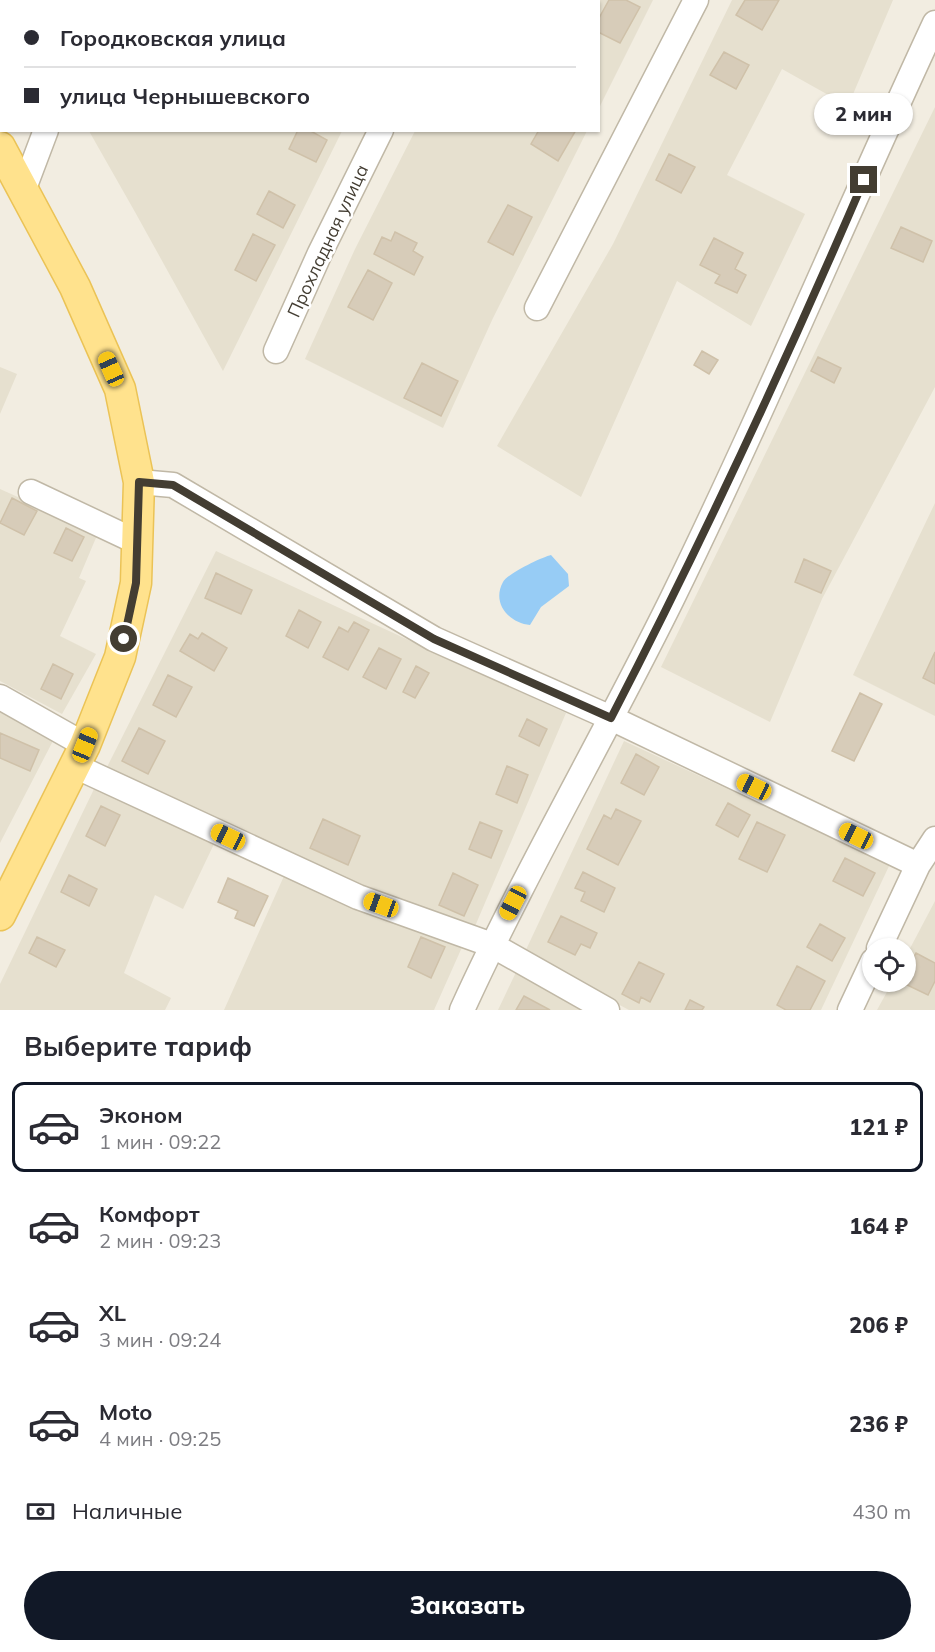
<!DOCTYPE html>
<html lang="ru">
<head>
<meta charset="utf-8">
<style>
	body { margin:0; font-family:Mulish,sans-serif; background:#f2f2f3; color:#2b2b33; height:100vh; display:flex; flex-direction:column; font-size:22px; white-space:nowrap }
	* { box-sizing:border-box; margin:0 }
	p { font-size:20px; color:#7c7c81 }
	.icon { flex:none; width:33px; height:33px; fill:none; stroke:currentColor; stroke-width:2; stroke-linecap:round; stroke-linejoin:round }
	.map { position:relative; height:1010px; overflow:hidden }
	.sheet { display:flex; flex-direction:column; background:#fff; flex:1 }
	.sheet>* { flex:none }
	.top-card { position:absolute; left:0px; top:0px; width:600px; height:132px; box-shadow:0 2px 4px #0004; display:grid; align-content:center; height:132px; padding:0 24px; background:#fff }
	.controls { position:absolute; left:862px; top:938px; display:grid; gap:12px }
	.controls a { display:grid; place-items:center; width:54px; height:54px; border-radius:50%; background:#fff; box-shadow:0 2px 4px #0004; font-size:30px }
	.end { position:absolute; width:27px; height:27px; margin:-14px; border:8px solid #433d32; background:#fff; box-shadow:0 0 0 3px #fff }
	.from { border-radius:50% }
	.bubble { position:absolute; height:42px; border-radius:21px; background:#fff; box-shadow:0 2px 4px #0004; font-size:20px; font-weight:800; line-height:42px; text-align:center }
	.car { position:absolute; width:18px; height:36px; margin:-18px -9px; border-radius:8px; box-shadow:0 0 4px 2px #0007; background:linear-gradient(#f5c518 24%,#345 0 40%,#f5c518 0 76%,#345 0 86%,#f5c518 0) }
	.top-card b { display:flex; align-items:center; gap:21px; height:57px; font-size:22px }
	.top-card b+b { border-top:2px solid #e1e1e2 }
	.top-card i { width:15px; height:15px; background:#2b2b33 }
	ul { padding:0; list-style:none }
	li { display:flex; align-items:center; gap:18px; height:90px; margin:0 12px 9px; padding:0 12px; border:3px solid transparent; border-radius:12px }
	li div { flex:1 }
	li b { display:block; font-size:22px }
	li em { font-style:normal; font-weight:800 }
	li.active { border-color:#111827 }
	li>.icon { width:54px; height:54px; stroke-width:1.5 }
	h2 { padding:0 24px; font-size:27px; line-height:72px }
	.pay { display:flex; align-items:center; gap:15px; height:66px; padding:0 24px; font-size:22px }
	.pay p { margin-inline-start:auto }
	.primary-button { display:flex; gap:12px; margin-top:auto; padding:12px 24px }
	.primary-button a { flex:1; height:69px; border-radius:36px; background:#111827; color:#fff; font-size:24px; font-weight:800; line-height:69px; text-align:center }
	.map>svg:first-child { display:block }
	.residential { fill:#e6e0cf }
	.water { fill:#97ccf5 }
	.building { fill:#d7ccb9; stroke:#cfc1a9; stroke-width:1.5 }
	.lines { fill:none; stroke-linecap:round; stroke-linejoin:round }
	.minor-casing { stroke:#c0b8a6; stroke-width:27 }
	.major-casing { stroke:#ebc356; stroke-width:33 }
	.minor { stroke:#fff; stroke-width:24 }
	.major { stroke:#ffe28d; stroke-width:30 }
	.route { stroke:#433d32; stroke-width:8 }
	.labels { text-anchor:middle; stroke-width:5; stroke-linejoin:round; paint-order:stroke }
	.street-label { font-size:18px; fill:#433d32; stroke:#fff }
</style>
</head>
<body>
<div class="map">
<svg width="935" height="1010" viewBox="0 0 935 1010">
	<rect width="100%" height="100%" fill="#f2ede1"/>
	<path class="residential" d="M 132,0 L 421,0 L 131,1 Z
		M 480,0 L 653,0 L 599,108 L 598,2 Z
		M 732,0 L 893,0 L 848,106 L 782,69 L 727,175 L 805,214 L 751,326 L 677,281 L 581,497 L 497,446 L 613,244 Z
		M 935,107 L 935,387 L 822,599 L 770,722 L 661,667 Z
		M 89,131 L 342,131 L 223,371 L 135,212 Z
		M 415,131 L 587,131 L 493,318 L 443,428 L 305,359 L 355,249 Z
		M 0,367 L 17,374 L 0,414 Z
		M 0,489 L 98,533 L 79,578 L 86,581 L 60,636 L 96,654 L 62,714 L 0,681 Z
		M 935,503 L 935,716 L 853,675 Z
		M 216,551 L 566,713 L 473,931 L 350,881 L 105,771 Z
		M 0,706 L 55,737 L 0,843 Z
		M 624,741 L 890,864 L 821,1010 L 629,1010 L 524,954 Z
		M 94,789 L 214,844 L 183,909 L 155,895 L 124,973 L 171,998 L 165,1010 L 0,1010 L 0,984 Z
		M 284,876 L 463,945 L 434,1010 L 224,1010 Z
		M 935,901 L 935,1010 L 877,1010 L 893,981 L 906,981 L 906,956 Z
		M 518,968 L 591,1010 L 498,1010 Z"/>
	<path class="water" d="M 551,555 L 568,574 L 569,586 L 541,607 L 530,625 C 510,623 491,604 503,582 C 507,574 542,557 551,555 Z"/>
	<path class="building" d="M 609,0 L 626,0 L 640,7 L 620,43 L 598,32 L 598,20 Z
		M 745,0 L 779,0 L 762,30 L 736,15 Z
		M 724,52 L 749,65 L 736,89 L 710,75 Z
		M 298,130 L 309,130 L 327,140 L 316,162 L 289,149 Z
		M 539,130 L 576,130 L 558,161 L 531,144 Z
		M 669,154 L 695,167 L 681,193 L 656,180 Z
		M 269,191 L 295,205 L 283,228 L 257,214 Z
		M 508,205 L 532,217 L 513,255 L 488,242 Z
		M 901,227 L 932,241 L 923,262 L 891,248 Z
		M 395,232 L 417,243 L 413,251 L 423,257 L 414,275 L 374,254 L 382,237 L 391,241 Z
		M 253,234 L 275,245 L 256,281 L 235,270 Z
		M 714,238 L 743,253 L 735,269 L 746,275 L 737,293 L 715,283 L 720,275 L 700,265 Z
		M 368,270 L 392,283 L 373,320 L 348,307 Z
		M 702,351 L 718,360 L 709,374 L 694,365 Z
		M 818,357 L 841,368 L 834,383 L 811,371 Z
		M 422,363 L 458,381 L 441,416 L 404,398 Z
		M 12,498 L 37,511 L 24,535 L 0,523 Z
		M 66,528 L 84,537 L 72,561 L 54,553 Z
		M 804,559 L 831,571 L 821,593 L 795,582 Z
		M 216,573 L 252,590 L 241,614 L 205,598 Z
		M 299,610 L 321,622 L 308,648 L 286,636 Z
		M 354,622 L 369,630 L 348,670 L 323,657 L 339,627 L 348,632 Z
		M 202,633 L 227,648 L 214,671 L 180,651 L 190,634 L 198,639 Z
		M 379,648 L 401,659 L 386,689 L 363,677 Z
		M 935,652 L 935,684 L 923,678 Z
		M 53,664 L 73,674 L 61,699 L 41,689 Z
		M 416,666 L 429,673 L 415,698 L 403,692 Z
		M 168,675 L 192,687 L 176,717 L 153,705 Z
		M 860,693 L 882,704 L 854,761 L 832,751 Z
		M 527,719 L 547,729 L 539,746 L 519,736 Z
		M 139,728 L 165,741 L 148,774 L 122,761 Z
		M 0,733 L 39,750 L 30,771 L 0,758 Z
		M 636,754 L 659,767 L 644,795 L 621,783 Z
		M 507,766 L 528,775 L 517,803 L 496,794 Z
		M 728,803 L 750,815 L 738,837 L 716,825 Z
		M 101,806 L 120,815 L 105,846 L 86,836 Z
		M 616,809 L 641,821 L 618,865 L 587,849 L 604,815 L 611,819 Z
		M 323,819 L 360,836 L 348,865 L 310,848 Z
		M 480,822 L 502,831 L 491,858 L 469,849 Z
		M 757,822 L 785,835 L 767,872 L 739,859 Z
		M 845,858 L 875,873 L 863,896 L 833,881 Z
		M 583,872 L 615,888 L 604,912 L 581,901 L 585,892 L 575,888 Z
		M 453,873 L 478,885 L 464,916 L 439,905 Z
		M 69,875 L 97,889 L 89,906 L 61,892 Z
		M 228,878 L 268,896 L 254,926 L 235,918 L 238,911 L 218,902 Z
		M 561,916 L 597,933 L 590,948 L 581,944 L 575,955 L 548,942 Z
		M 820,924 L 845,938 L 832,961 L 807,947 Z
		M 37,937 L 65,950 L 56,967 L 29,953 Z
		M 421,937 L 445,947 L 431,978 L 408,967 Z
		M 916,953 L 935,963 L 935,981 L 928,995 L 901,982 L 906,981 L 906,972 Z
		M 639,962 L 664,974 L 650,1002 L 641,997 L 639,1003 L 622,994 Z
		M 797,966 L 825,981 L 810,1010 L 786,1010 L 777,1005 Z
		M 524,996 L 550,1010 L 516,1010 Z
		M 690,1000 L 704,1007 L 702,1010 L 685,1010 Z"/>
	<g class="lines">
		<g class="minor-casing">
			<path id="minor" d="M 95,2 L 95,0
				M 445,2 L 445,0
				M 23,191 L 46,130
				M 537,308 L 696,0
				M 276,351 L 320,253 L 381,130
				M 139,482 L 173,485 L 434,639 L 611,718 L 918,865
				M 31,492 L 137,542
				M 0,697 L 85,745
				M 75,766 L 358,897 L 492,945 L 607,1010
				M 879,948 L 918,865 L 935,839
				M 462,1010 C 526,870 604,737 672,599 C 765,409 846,214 935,23
				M 850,1010 L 873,961"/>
		</g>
		<g class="major-casing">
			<path id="major" d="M 0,147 L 75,287 L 120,389 L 139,482 L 136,583 L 120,657 L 85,745 L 0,915"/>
		</g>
		<use href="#minor" class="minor"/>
		<use href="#major" class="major"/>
	</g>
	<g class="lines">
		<path class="route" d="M 124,639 L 136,583 L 139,482 L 173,485 L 434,639 L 611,718 C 702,542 786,362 864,180"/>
	</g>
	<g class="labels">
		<g class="street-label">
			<text transform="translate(328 241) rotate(-65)" y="6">Прохладная улица</text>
		</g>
	</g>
</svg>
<div class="controls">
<a><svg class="icon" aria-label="locate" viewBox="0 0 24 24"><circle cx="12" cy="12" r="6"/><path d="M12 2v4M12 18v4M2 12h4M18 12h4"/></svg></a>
</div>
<i class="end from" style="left:124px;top:639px"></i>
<i class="end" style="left:864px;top:180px"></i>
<div class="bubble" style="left:814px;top:93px;width:99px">2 мин</div>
<i class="car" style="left:111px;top:369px;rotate:336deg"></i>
<i class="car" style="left:85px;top:745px;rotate:22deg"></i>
<i class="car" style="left:754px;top:787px;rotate:295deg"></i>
<i class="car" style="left:856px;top:836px;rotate:296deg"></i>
<i class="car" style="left:228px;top:837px;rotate:295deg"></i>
<i class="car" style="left:513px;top:903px;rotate:208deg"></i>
<i class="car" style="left:381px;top:905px;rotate:290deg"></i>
<div class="top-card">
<b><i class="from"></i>Городковская улица</b>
<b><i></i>улица Чернышевского</b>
</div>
</div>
<section class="sheet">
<h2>Выберите тариф</h2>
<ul>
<li class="active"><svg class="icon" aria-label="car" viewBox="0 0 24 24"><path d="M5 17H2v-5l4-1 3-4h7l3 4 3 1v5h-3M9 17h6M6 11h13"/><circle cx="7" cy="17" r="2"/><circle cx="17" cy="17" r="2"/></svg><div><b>Эконом</b><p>1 мин · 09:22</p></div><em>121 ₽</em></li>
<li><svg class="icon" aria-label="car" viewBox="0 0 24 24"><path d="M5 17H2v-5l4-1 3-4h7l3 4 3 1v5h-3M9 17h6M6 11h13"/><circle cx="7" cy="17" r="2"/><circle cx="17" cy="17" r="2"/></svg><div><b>Комфорт</b><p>2 мин · 09:23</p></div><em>164 ₽</em></li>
<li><svg class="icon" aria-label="car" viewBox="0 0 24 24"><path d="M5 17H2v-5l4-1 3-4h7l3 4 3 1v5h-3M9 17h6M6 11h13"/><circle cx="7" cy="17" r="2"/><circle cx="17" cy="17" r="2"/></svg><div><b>XL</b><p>3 мин · 09:24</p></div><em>206 ₽</em></li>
<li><svg class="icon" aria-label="car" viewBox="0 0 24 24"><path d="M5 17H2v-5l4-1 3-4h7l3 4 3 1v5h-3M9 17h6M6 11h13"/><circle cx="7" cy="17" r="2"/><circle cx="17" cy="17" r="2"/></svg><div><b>Moto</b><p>4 мин · 09:25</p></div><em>236 ₽</em></li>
</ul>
<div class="pay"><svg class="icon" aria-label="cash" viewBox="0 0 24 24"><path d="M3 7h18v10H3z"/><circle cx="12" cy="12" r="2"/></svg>Наличные<p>430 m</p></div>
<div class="primary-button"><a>Заказать</a></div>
</section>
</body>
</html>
